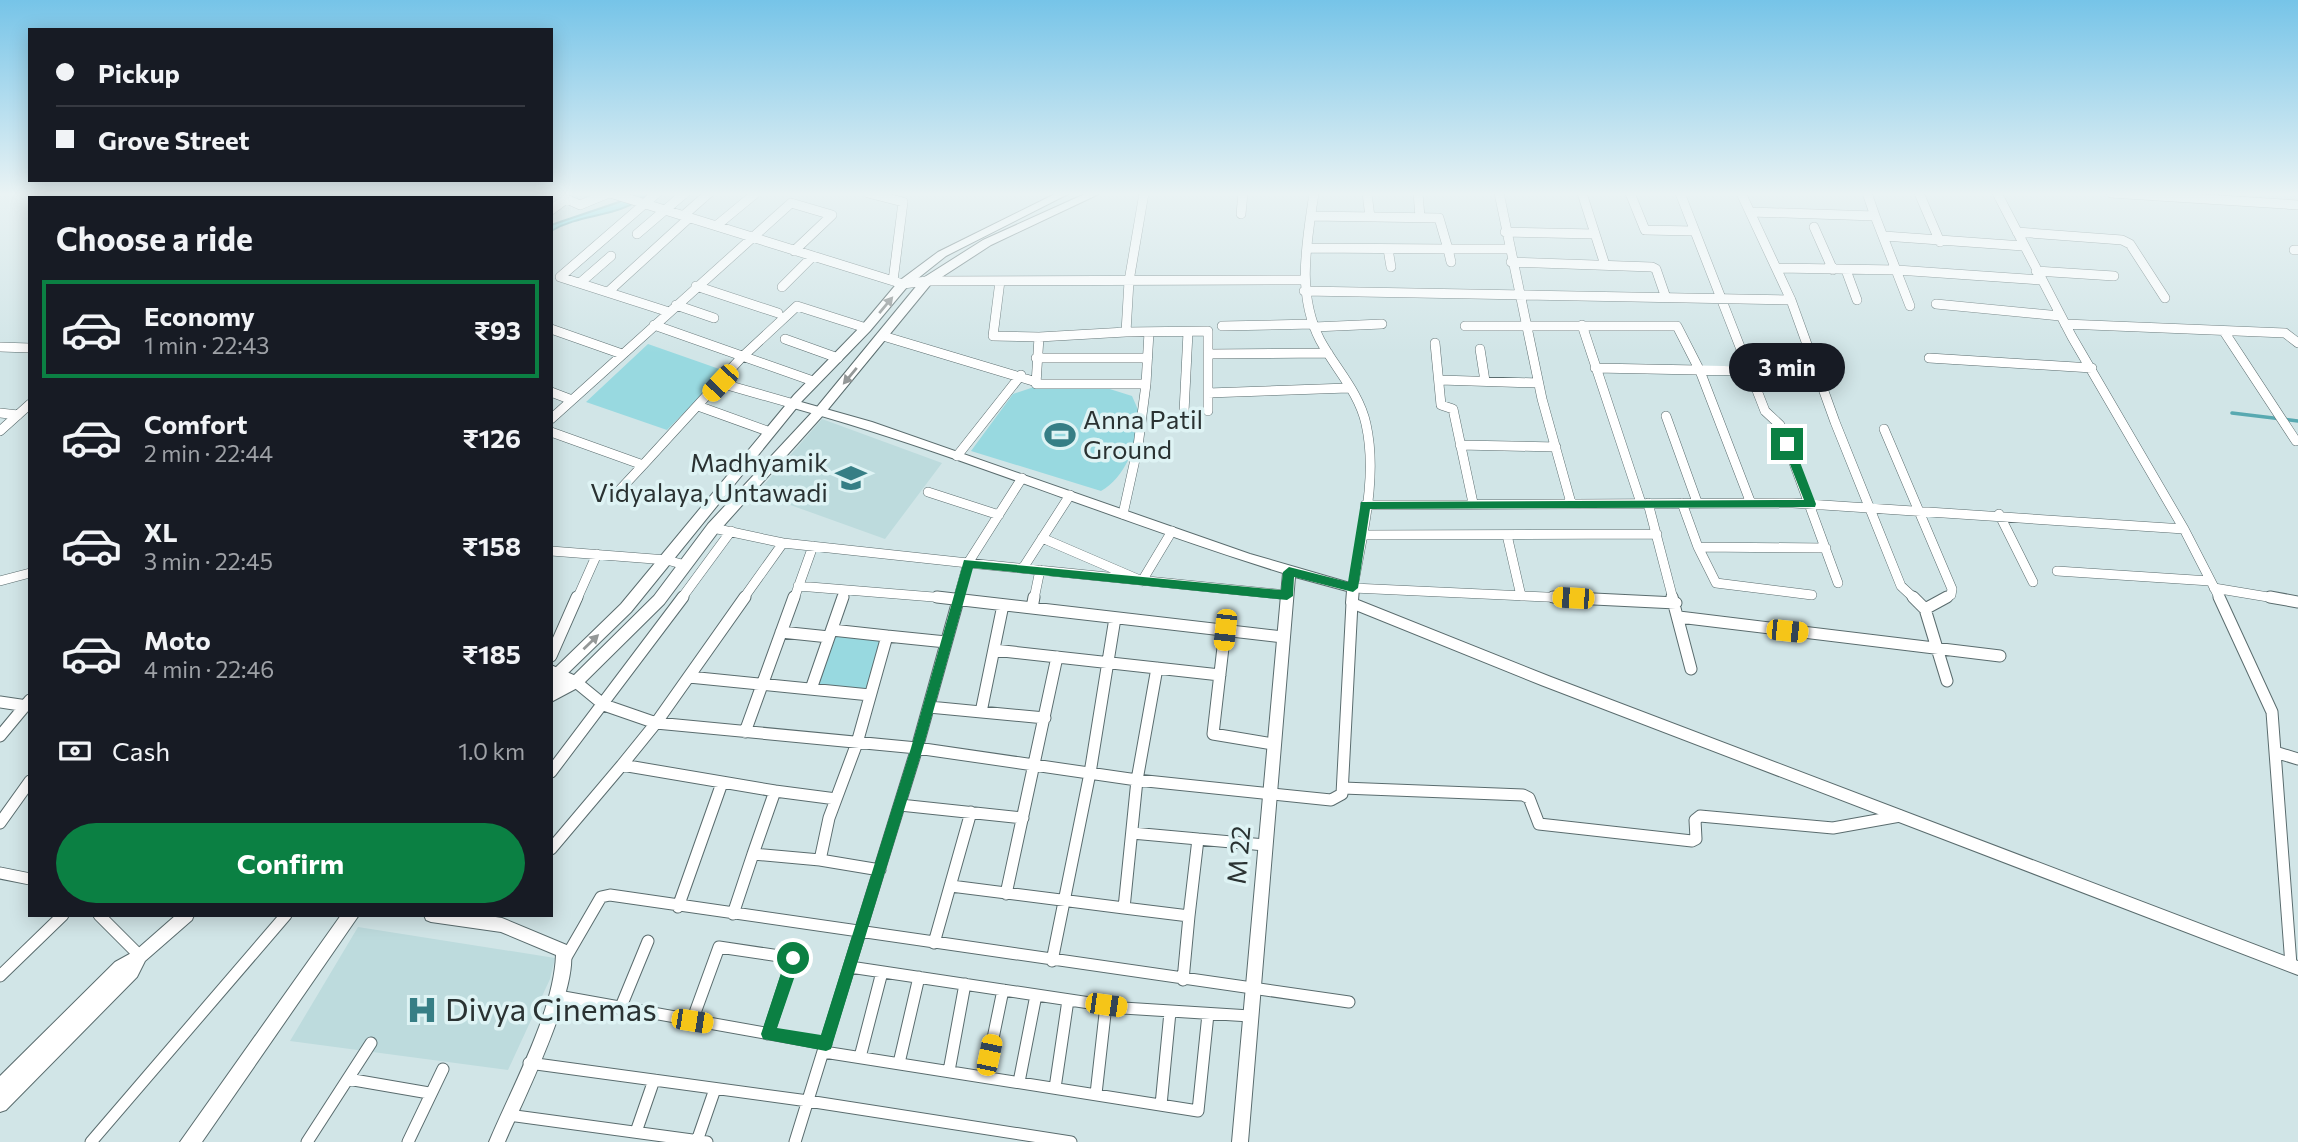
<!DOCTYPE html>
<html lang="en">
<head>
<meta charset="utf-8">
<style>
	body { margin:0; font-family:Commissioner,sans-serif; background:#242831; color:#f1f3f6; height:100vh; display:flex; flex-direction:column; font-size:26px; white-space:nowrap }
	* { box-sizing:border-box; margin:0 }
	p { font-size:23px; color:#9ea1a6 }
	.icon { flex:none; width:38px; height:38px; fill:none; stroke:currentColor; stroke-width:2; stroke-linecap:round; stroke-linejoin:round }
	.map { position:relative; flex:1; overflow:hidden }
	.side { position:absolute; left:28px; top:196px; width:525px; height:721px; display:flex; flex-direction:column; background:#171b24; border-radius:0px; box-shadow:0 4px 18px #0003 }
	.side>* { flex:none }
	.banner { position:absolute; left:28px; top:28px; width:525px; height:154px; border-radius:0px; box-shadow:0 4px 18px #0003; display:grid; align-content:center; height:154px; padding:0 28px; background:#171b24 }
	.end { position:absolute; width:32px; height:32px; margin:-16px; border:9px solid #0b8043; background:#fff; box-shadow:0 0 0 4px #fff }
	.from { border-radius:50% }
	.bubble { position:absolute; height:49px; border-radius:24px; background:#171b24; box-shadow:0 4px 18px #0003; font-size:23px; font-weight:700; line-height:49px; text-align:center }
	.car { position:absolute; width:21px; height:42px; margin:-21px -10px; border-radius:9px; box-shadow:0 0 5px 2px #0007; background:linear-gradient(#f5c518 24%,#345 0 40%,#f5c518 0 76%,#345 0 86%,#f5c518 0) }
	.banner b { display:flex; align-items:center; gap:24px; height:66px; font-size:26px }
	.banner b+b { border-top:2px solid #363941 }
	.banner i { width:18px; height:18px; background:#f1f3f6 }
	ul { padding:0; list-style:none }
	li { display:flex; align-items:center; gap:21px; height:98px; margin:0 14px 10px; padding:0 14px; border:4px solid transparent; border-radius:0px }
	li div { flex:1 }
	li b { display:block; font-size:26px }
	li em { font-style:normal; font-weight:700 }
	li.selected { border-color:#0b8043 }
	li>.icon { width:63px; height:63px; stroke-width:1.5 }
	h2 { padding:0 28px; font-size:32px; line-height:84px }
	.pay { display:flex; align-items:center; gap:18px; height:77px; padding:0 28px; font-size:26px }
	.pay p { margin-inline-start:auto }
	.cta { display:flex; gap:14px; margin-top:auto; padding:14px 28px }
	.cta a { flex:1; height:80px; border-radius:42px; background:#0b8043; color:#fff; font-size:28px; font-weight:700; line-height:80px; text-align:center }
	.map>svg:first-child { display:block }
	.built { fill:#bddbdd }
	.green { fill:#98d9e0 }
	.water { fill:#6bdce7; stroke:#58a9b1; stroke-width:2 }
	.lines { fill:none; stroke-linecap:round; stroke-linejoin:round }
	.stream { stroke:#58a9b1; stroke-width:3.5 }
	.minor-far1-casing { stroke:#5a6c6e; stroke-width:10 }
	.minor-casing { stroke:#5a6c6e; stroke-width:13 }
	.tertiary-casing { stroke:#5a6c6e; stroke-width:2 }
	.secondary-casing { stroke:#5a6c6e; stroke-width:2 }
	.minor-far1 { stroke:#fff; stroke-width:9 }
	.minor { stroke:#fff; stroke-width:11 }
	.tertiary { fill:#fff; fill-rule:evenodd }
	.secondary { fill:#fff; fill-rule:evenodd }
	.oneway { fill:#949898 }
	.route { fill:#0b8043 }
	.labels { text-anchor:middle; stroke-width:7; stroke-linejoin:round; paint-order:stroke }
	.poi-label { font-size:26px; fill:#2a3232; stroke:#def3f4; text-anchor:start }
	.street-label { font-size:26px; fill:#2a3232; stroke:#def3f4 }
	.near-poi-label { font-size:32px; fill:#2a3232; stroke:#def3f4; text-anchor:start }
</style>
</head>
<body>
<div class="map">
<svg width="2298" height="1142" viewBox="0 0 2298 1142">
	<rect width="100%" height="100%" fill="#d1e5e7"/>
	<path class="built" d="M 822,419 L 942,463 L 885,539 L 757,493 Z
		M 358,927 L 555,958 L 550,979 L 508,1070 L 290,1041 Z"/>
	<path class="green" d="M 648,344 L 725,371 L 667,430 L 586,402 Z
		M 1097,385 L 1132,396 L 1143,421 C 1134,447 1126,477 1101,491 L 971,451 L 1013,394 L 1034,387 Z
		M 834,635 L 883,639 L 867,693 L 817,688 Z"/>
	<path class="water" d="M 631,193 L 649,193 C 618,219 583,212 551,231 L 551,225 L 619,202 Z"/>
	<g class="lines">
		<path class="stream" d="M 2232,413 L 2298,421"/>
		<g class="minor-far1-casing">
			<path id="minor-far1" d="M 149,193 L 214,198
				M 308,193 L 322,198
				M 371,193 L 389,198
				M 501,193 L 517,198
				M 553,193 L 580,205 L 609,193
				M 610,193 L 903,284 L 927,281 L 1304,280
				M 657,193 L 560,277 L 669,312
				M 868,193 L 903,202 L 893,281
				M 1144,193 L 1129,281 L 1126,332 L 1208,331 L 1208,411
				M 1314,193 C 1307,242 1296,293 1320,340 C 1335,368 1359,392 1366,424 C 1378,478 1362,535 1353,588 L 1591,599
				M 1367,193 L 1370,217
				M 1418,193 L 1420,217
				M 1499,193 L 1542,399 L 1571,503
				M 1582,193 L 1605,265
				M 1630,193 L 1645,230 L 1694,231
				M 1680,193 L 1765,411 L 1780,425 L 1838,583
				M 1867,193 L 1875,216
				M 1919,193 L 1940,242
				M 1997,193 L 2072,337 L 2184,529 L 2220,599
				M 2111,193 L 2298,205
				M 236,198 L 240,193
				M 336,198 L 343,193
				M 398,198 L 405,193
				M 432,198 L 438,193
				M 457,198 L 463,193
				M 551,210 L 566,199
				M 1751,212 L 1875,216 L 1910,306
				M 1241,214 L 1243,193
				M 683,216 L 709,193
				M 716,226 L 756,193
				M 1814,227 L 1833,270
				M 1505,232 L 1595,234
				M 2017,232 L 2122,240 L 2130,244 L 2165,298
				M 637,234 L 685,193
				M 1884,236 L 2023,246
				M 1308,248 L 1448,249 L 1439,218 L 1311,216
				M 1388,249 L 1391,267
				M 2294,250 L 2298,250
				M 1451,262 L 1448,249 L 1508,249
				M 1511,262 L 1652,267 L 1656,269 L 1665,295
				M 1777,268 L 1897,270 L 2041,280
				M 1846,270 L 1857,300
				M 2036,271 L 2114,276
				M 1000,281 L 993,336 L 1039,337 L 1036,384 L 1146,384 L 1149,332
				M 580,283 L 611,256
				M 696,286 L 778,313
				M 782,287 L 813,256
				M 1304,291 L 1791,300 L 1741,193
				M 608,292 L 689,218
				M 1791,300 L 1835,422 L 1901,586 L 1915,599
				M 1936,304 L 2060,316
				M 676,305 L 714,318
				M 2065,324 L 2285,333 L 2298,343
				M 654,325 L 813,381
				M 1582,325 L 1641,503
				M 1222,326 L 1313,324
				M 1465,326 L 1677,326 L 1700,371 L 1750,501
				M 1314,327 L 1382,324
				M 551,329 L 622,354
				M 2225,333 L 2296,441
				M 883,336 L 1033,381
				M 1039,337 L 1126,332
				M 785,339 L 838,358
				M 1435,343 L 1441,405 L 1453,409 L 1473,503
				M 0,347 L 30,348
				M 1480,349 L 1485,381
				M 1208,354 L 1328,353
				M 1036,358 L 1147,358
				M 1929,358 L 2092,368
				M 1595,368 L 1749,371
				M 1440,380 L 1538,383
				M 720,383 L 794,404
				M 551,392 L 572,400
				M 1208,393 L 1348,388
				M 698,406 L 770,432
				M 1184,412 L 1188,332
				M 0,413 L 18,415
				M 1666,416 L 1697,502
				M 551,419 L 791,203 L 832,215 L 794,251
				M 1884,429 L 1952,589 L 1951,595 L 1943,599
				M 0,431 L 30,404
				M 551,432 L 643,465 L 741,358 L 797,306 L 866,328
				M 1460,445 L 1556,447
				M 957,456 L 1021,375
				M 1022,478 L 968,563 L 1287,595
				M 928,492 L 999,515
				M 615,495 L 643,465
				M 1648,503 L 1673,599
				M 1682,503 L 1698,547 L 1716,583 L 1812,595
				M 1365,505 L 1793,503 L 2184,529
				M 1123,514 L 1138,446 L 1146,384
				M 1999,514 L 2033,582
				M 713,528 L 783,543
				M 1361,535 L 1657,534
				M 1507,535 L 1521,596
				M 1042,538 L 1142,581 L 1172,531
				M 1698,547 L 1826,548
				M 551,551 L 667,560 L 685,565
				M 1023,568 L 1070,495
				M 2057,571 L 2210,581
				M 0,581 L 30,573
				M 798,586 L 958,599
				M 2214,588 L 2280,599
				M 577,599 L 597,554
				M 681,599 L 731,531
				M 743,599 L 783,543 L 968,563 L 958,599
				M 794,599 L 813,546
				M 842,599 L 845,591
				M 1034,599 L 1040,570"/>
		</g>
		<g class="minor-casing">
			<path id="minor" d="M 745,597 L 656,723 L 622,765 L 775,791 L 753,854 L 820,860 L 829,818 L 857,743 L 887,636 L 832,630
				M 937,597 L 1283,637
				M 1553,597 L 1676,603
				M 1672,597 L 1691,669
				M 1913,597 L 1925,609 L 1947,681
				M 2219,597 L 2272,712 L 2291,965
				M 2270,597 L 2298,602
				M 1032,608 L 1034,597
				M 1925,609 L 1947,597
				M 1679,617 L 2000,656
				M 1225,630 L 1213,734 L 1273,744
				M 781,632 L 829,637
				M 887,636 L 946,642
				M 994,650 L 1220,675
				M 551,656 L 577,597
				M 1157,668 L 1137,780 L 1124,908 L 1189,916 L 1198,839 L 1265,845
				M 551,671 L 576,682 L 604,705 L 656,723 L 917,748 L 1137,780 L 1331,800 L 1342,794 L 1352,603
				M 689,677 L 870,695
				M 811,689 L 843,597
				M 0,702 L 27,706
				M 929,707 L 1045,718
				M 981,712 L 1003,605
				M 745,732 L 794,597
				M 0,736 L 30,700
				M 2275,752 L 2298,759
				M 551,772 L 683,597
				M 1343,788 L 1523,795 L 1529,798 L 1539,824 L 1692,841 L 1696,839 L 1695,820 L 1700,816 L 1833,828 L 1900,816
				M 775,791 L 836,799
				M 900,805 L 1023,818
				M 0,823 L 30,781
				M 1132,833 L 1198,839
				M 551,849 L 622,765
				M 820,860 L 880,870
				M 0,873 L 30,879
				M 951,886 L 1124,908
				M 1006,894 L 1057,657
				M 678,907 L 722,783
				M 733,914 L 753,854
				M 99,915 L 140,956
				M 934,943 L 971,812
				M 565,959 L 601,897 L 610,895 L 1349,1002
				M 1052,961 L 1090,773 L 1115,618
				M 850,967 L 1123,1008 L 1250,1016
				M 0,976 L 63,915
				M 1183,980 L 1189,916
				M 558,996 L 826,1044
				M 620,1009 L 648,941
				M 692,1021 L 719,947 L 793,958 L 768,1034
				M 824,1052 L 1198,1111 L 1208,1014
				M 860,1057 L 882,972
				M 529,1063 L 808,1101 L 1071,1142
				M 899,1063 L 919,977
				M 949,1071 L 965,984
				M 985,1077 L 1003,990
				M 348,1079 L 429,1093
				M 1019,1082 L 1036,995
				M 1055,1088 L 1068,1000
				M 1096,1094 L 1106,1005
				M 1161,1105 L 1170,1012
				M 508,1115 L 707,1142
				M 636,1132 L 654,1080
				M 697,1141 L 715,1089
				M 91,1142 L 286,915
				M 307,1142 L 371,1043
				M 408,1142 L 443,1069
				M 795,1142 L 917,748 L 959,597"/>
		</g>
		<g class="tertiary-casing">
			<path id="tertiary" d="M 794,400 L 872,422 L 1250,554 L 1357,585 L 1359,588 L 1358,600 L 1551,677 L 2298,961 L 2298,975 L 1541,685 L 1348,607 L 1346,603 L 1347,591 L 1295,577 L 1248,1142 L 1232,1142 L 1283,573 C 1117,522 957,453 790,407 L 789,404 Z
				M 176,915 L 194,915 L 192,920 L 145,961 L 137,977 L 6,1110 L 0,1112 L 0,1076 L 115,962 L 135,951 Z
				M 424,915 L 483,915 L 502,918 L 569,946 C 584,979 521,1105 505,1142 L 489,1142 C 511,1089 554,1012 556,955 L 501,932 L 431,922 L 426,920 Z"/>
		</g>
		<g class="secondary-casing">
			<path id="secondary" d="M 1057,193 L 1070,193 L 946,256 L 907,287 L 870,331 L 802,401 L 631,612 L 565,676 L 564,681 L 571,678 L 654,596 L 708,524 L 817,407 L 923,278 L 983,240 L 1087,193 L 1101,193 L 991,245 L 931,284 L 825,413 L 718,532 L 664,604 L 581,686 L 551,702 L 551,674 L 554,669 L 621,604 L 794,395 L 862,325 L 899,281 L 938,252 Z
				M 341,915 L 359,915 L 202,1142 L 180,1142 Z"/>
		</g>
		<use href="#minor-far1" class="minor-far1"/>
		<use href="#minor" class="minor"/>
		<use href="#tertiary" class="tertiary"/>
		<use href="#secondary" class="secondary"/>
	</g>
	<defs><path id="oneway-solid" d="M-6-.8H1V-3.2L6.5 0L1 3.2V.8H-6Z" transform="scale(1.75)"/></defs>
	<g class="oneway">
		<use href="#oneway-solid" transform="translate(886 305) rotate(-50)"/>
		<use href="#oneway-solid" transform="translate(850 376) rotate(130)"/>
		<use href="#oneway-solid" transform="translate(591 642) rotate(-44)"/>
	</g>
	<linearGradient id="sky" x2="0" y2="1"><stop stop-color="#76c4e8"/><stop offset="0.55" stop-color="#eaf3f4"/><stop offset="1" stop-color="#eaf3f4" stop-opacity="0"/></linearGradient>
	<rect width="2298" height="353" fill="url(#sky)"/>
	<path class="route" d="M 1787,441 L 1793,444 L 1816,504 L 1815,507 L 1370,509 L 1358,588 L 1353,592 L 1294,577 L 1293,596 L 1287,600 L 973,568 L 923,748 L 831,1049 L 826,1051 L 763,1039 L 761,1034 L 786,958 L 793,951 L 801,958 L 777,1028 L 821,1035 L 911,748 L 964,560 L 1281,590 L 1283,572 L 1289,567 L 1348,582 L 1361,502 L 1804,500 L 1782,444 Z"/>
	<defs>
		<g id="stadium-bare" transform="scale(2.415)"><path d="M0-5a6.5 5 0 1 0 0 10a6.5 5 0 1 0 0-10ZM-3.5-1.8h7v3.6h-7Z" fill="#367e85" stroke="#def3f4" stroke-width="2.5" paint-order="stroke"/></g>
		<g id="school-bare" transform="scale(2.415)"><path d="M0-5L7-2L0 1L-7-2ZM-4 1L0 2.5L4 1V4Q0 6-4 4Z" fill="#367e85" stroke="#def3f4" stroke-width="2.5" paint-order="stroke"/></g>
		<g id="hospital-bare" transform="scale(2.415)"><path d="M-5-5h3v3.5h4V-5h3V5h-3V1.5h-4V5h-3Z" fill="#367e85" stroke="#def3f4" stroke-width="2.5" paint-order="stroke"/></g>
	</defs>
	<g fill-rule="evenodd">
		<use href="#stadium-bare" x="1060" y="435"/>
		<use href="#school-bare" x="851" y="478"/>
		<use href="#hospital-bare" x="422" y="1010"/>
	</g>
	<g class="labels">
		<g class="poi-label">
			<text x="1083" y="429">Anna Patil<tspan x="1083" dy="30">Ground</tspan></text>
			<text x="828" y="472" text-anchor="end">Madhyamik<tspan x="828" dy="30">Vidyalaya, Untawadi</tspan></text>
		</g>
		<g class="street-label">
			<text transform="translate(1239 855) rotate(-85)" y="9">M 22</text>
		</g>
		<g class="near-poi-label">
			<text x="445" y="1021">Divya Cinemas</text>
		</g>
	</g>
</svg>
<i class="end from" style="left:793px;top:958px"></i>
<i class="end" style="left:1787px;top:444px"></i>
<div class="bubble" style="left:1729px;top:343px;width:116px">3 min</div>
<i class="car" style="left:720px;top:383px;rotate:223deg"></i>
<i class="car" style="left:1573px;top:598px;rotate:273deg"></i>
<i class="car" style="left:1225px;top:630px;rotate:186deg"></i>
<i class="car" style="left:1787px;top:631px;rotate:96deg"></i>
<i class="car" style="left:1106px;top:1005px;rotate:98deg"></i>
<i class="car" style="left:692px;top:1021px;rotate:99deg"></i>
<i class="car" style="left:989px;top:1055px;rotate:12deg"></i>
<div class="banner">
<b><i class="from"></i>Pickup</b>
<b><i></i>Grove Street</b>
</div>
<section class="side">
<h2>Choose a ride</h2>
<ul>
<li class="selected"><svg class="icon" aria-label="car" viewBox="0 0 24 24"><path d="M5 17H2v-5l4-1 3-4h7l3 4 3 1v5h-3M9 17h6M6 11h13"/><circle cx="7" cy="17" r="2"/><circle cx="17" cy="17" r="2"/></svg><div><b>Economy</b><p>1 min · 22:43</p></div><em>₹93</em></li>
<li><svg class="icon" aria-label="car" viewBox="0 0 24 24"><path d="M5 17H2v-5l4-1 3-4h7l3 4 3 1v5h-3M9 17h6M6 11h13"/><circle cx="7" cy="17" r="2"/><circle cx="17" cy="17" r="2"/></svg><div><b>Comfort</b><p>2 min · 22:44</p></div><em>₹126</em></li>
<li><svg class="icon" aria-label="car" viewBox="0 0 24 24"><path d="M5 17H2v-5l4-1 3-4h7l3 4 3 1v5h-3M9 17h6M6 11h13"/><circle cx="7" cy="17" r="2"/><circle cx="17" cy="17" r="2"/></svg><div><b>XL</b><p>3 min · 22:45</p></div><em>₹158</em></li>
<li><svg class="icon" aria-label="car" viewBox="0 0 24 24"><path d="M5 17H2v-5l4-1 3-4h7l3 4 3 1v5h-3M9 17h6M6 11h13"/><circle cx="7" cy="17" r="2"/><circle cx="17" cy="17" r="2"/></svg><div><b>Moto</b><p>4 min · 22:46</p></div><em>₹185</em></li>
</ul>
<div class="pay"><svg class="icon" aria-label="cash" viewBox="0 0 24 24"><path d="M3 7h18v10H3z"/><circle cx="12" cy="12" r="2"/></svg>Cash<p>1.0 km</p></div>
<div class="cta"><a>Confirm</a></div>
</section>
</div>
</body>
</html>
